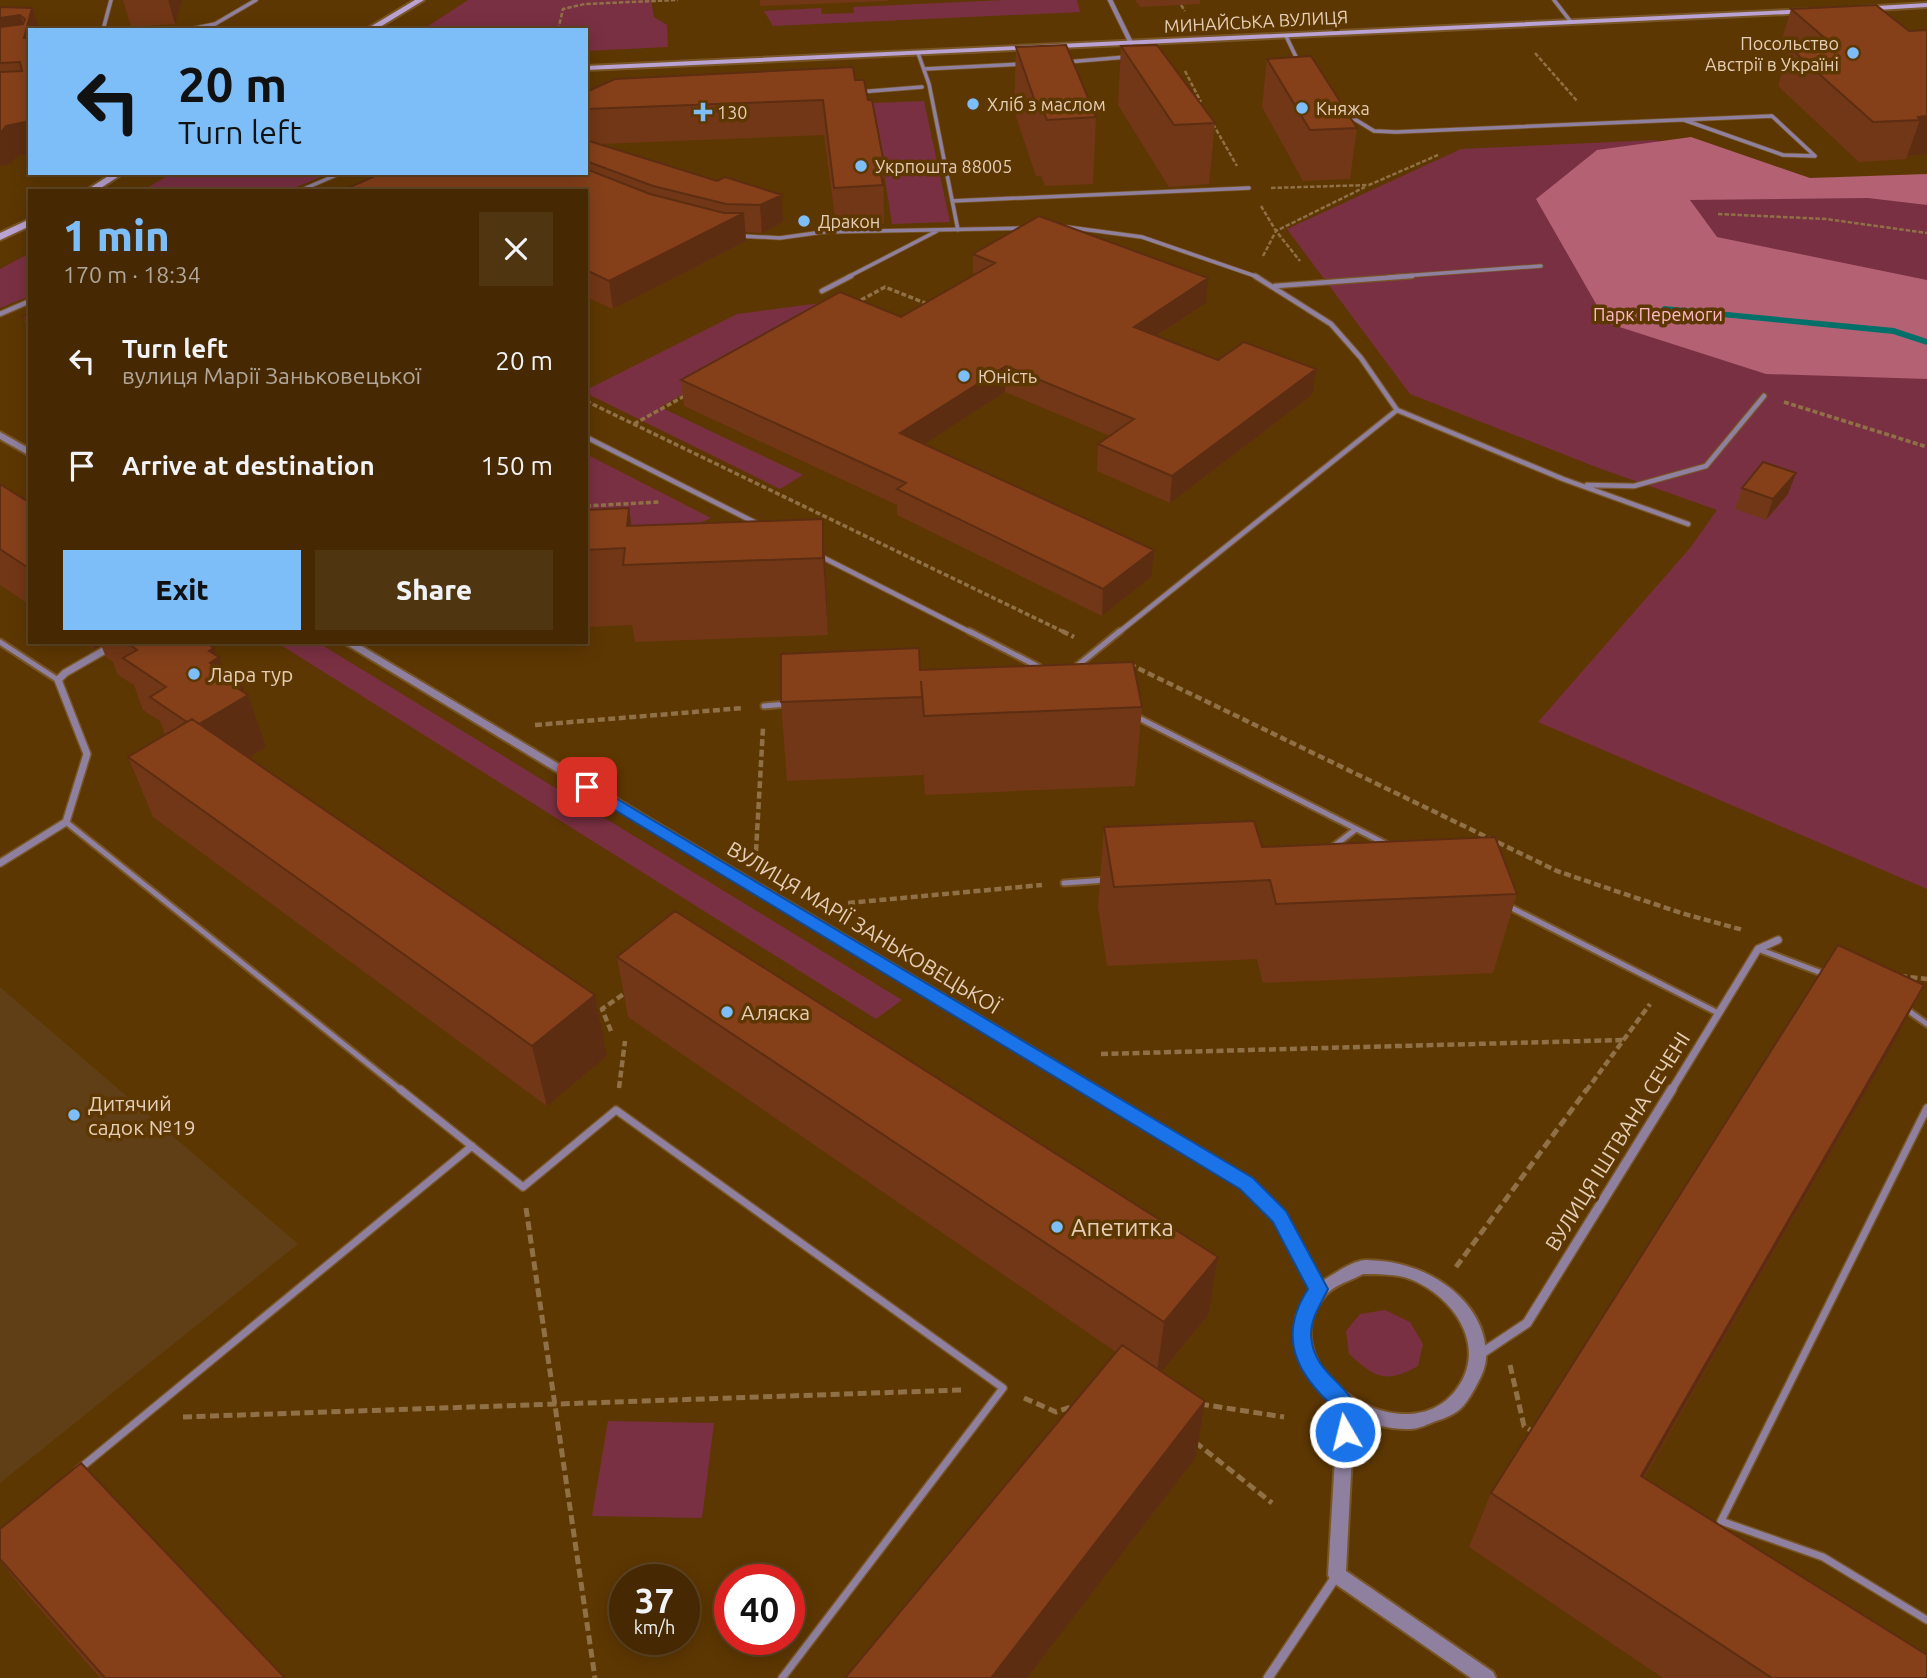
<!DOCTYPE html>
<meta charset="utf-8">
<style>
body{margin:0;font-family:Ubuntu,sans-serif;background:#503511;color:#f1f3f6;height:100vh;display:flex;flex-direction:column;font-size:26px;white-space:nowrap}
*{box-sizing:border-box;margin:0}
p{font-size:23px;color:#b0a699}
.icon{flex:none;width:38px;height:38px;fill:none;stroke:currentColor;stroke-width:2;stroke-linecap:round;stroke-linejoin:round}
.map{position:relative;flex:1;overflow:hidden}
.side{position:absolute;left:28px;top:189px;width:560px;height:455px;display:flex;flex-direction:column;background:#462902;border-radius:0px;box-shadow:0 4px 18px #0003,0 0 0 2px #5e4524}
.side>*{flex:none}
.hud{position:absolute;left:28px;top:28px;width:560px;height:147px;border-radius:0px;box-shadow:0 4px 18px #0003,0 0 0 2px #5e4524;background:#7dbef9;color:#111;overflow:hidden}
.speed{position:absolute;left:609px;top:1564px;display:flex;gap:14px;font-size:35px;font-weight:700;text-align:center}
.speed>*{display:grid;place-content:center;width:91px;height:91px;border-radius:50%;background:#462902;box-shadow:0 4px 18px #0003,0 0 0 2px #5e4524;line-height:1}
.speed small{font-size:18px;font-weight:400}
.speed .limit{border:10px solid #d22;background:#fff;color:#111}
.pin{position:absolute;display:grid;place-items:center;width:60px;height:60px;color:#fff;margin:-30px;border-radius:14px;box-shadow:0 4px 10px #0006}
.me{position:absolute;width:77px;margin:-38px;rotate:352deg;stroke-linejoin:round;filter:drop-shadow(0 0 5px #0008)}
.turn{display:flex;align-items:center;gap:24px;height:147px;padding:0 35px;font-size:32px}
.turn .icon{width:91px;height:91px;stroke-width:2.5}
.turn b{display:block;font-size:49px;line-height:60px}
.round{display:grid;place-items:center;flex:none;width:74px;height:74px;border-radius:0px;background:#503511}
.overview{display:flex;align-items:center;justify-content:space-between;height:119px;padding:0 35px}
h1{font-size:42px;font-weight:800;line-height:52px;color:#7dbef9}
.button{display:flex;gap:14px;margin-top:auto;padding:14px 35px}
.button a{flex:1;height:80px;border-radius:0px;background:#7dbef9;color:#111;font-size:28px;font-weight:800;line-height:80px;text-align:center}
.button a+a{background:#503511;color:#f1f3f6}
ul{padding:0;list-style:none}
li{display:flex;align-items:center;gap:21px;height:105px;padding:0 35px}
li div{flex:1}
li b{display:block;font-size:26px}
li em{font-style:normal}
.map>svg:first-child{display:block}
.built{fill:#613f16}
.green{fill:#7a3043}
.forest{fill:#b36173}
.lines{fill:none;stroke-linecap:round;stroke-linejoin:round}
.stream{fill:#027069;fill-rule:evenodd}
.service-far3-casing{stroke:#785526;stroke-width:5}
.service-far2-casing{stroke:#785526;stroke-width:7}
.service-far1-casing{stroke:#785526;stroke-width:9}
.service-casing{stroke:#785526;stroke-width:10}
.pedestrian-far1-casing{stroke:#785526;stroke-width:5}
.pedestrian-casing{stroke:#785526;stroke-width:7}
.minor-far2-casing{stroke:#785526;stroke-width:6}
.minor-far1-casing{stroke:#785526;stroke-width:10}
.minor-casing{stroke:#785526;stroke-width:12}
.tertiary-casing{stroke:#785526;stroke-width:4}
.secondary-casing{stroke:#785526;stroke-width:4}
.path-far3{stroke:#907046;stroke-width:2.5;stroke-dasharray:4.5 2;stroke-linecap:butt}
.path-far2{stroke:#907046;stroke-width:3.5;stroke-dasharray:5 2.5;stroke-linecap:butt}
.path-far1{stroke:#907046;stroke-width:4.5;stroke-dasharray:7 3.5;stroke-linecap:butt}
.path{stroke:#907046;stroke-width:5;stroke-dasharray:9 4.5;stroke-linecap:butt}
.service-far3{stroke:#8e809e;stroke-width:3.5}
.service-far2{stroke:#8e809e;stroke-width:4.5}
.service-far1{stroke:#8e809e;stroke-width:5}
.service{stroke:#8e809e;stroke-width:7}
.pedestrian-far1{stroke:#8e809e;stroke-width:3.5}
.pedestrian{stroke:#8e809e;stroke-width:4.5}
.minor-far2{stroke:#8e809e;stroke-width:4.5}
.minor-far1{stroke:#8e809e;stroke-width:7}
.minor{stroke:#8e809e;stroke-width:9}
.tertiary{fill:#8e809e;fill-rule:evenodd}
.secondary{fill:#baa2d2;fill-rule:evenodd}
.wall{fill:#723716}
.shaded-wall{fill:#5d2d12}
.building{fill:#85401a;stroke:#5d2d12;stroke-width:2}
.route{fill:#1a73e8;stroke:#114b97;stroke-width:2}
.poi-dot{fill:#7dbef9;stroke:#5d3702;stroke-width:2.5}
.labels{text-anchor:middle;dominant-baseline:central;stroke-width:7;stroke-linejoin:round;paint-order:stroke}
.far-street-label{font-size:18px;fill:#e5ceb7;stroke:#5d3702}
.far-poi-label{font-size:18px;fill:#e5ceb7;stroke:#5d3702;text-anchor:start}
.far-park-label{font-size:18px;fill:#ffb9c6;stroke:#5d3702}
.poi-label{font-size:21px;fill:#e5ceb7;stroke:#5d3702;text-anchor:start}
.street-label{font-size:21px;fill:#e5ceb7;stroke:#5d3702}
.near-poi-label{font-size:24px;fill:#e5ceb7;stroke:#5d3702;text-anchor:start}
</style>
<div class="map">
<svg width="1927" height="1678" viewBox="0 0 1927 1678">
<rect width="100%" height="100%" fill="#5d3702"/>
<path class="built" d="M 0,987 L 298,1244 L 0,1483 Z"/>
<path class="green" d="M 468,0 L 651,0 L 654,17 L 667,25 L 668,47 L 586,51 L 586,30 L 422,30 Z
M 1004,0 L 1077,0 L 1080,12 L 773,26 L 764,11 L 821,8 L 822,14 L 854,13 L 853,7 Z
M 924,101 L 950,222 L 892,224 L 873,103 Z
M 1656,140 L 1806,188 L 1927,200 L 1927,889 L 1538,722 L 1690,548 L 1717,510 L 1596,467 L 1410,394 L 1287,229 L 1461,149 Z
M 172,173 L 330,173 L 287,191 L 142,191 Z
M 30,253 L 30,296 L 0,308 L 0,269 Z
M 821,303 L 839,306 L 660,407 L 803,475 L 780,489 L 586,393 L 586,390 L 737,314 Z
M 586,454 L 711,518 L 649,546 L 586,549 Z
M 276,642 L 317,642 L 902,1000 L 876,1019 Z
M 1385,1310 L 1410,1322 L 1423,1344 L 1418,1366 C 1385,1384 1376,1378 1349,1354 L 1346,1331 L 1360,1314 Z
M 608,1421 L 714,1423 L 702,1518 L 592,1516 Z"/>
<path class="forest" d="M 1691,137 L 1810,178 L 1927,174 L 1927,205 L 1868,198 L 1690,200 L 1717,237 L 1927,280 L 1927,379 L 1766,374 L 1607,323 L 1536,199 L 1597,150 Z"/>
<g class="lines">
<path class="stream" d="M 1664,306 L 1894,328 L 1927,339 L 1927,345 L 1893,334 L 1661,311 L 1660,309 Z"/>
<defs>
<path id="service-far3" d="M 1554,0 L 1571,22
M 103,30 L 111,0
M 186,30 L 215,24 L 256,0
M 1286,36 L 1298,61
M 918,53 L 929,84 L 958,230
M 1067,62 L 1126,57
M 924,69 L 1022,64
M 1343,112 L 1374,131 L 1396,132 L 1772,116 L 1815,156 L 1783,155 L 1684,120
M 952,201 L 1249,188
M 1067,227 L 1142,237 L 1258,277
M 741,236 L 780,238 L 823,232 L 1025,228
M 848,277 L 937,231
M 1389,277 L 1541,266"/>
<path id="service-far2" d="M 1255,276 L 1331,324 L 1361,358 L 1397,410 L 1563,479 L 1688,524
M 1275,286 L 1412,276
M 822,291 L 851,276
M 586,437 L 758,524
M 1587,485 L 1634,486 L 1706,466 L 1764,396
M 820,556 L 972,633
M 1118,633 L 1397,410"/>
<path id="service-far1" d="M 969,631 L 1039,667
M 0,642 L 58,680
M 1077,666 L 1120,631
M 764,706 L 786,704
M 1135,716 L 1388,845
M 66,822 L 402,1091
M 1334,846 L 1356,829
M 1064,883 L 1106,880
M 1506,905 L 1718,1013
M 1758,949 L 1827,975
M 1906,1009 L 1927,1024"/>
<path id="service" d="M 400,1089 L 523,1187 L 616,1110 L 1003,1388 L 782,1678
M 1927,1108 L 1721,1521 L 1823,1557 L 1927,1620
M 78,1470 L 472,1146"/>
<path id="pedestrian-far1" d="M 859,92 L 922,87
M 299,191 L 341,173"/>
<path id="pedestrian" d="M 0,314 L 30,301"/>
<path id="minor-far2" d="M 1110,0 L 1131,43"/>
<path id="minor-far1" d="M 0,863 L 66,822 L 87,754 L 58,680 L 65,673 L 119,642
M 1671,1091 L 1758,949 L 1778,940"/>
<path id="minor" d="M 1479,1355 L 1527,1323 L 1672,1089
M 1268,1678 L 1337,1575"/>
<path id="tertiary" d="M 0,432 L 30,449 L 30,456 L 0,439 Z
M 342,642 L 355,642 L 1252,1179 L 1285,1213 L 1322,1281 C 1333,1275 1347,1264 1360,1261 C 1366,1259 1375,1261 1381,1261 C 1429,1265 1484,1300 1486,1353 C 1487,1366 1481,1377 1475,1388 C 1464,1408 1458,1414 1436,1421 C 1428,1424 1419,1429 1410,1429 C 1390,1430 1371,1424 1354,1415 L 1346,1571 L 1493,1672 L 1496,1678 L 1471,1678 L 1331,1581 L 1328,1575 L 1338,1407 L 1312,1381 L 1296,1347 L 1296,1316 L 1311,1291 L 1275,1221 L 1242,1187 ZM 1363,1274 C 1378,1274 1396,1274 1410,1279 C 1451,1295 1486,1342 1460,1384 C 1411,1464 1263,1367 1326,1295 C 1334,1285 1352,1280 1363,1274 Z"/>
<path id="secondary" d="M 415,0 L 424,0 L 375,30 L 365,30 Z
M 1927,3 L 1927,7 L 1860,11 L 1856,9 L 1860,7 Z
M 1811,9 L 1812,11 L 1808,13 L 586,70 L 586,66 Z
M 113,173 L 124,173 L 96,191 L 85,191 Z
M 30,219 L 30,226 L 0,240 L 0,233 Z"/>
</defs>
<use href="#service-far3" class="service-far3-casing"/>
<use href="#service-far2" class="service-far2-casing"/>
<use href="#service-far1" class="service-far1-casing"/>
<use href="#service" class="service-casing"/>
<use href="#pedestrian-far1" class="pedestrian-far1-casing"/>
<use href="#pedestrian" class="pedestrian-casing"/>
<use href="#minor-far2" class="minor-far2-casing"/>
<use href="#minor-far1" class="minor-far1-casing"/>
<use href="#minor" class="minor-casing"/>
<use href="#tertiary" class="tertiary-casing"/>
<use href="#secondary" class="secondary-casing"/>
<path class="path-far3" d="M 1181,5 L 1185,11
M 558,30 L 563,9 L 585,4 L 678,0
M 1535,53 L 1578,102
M 1185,71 L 1201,102
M 1213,124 L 1237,166
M 1271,188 L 1369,185 L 1438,155
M 1261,206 L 1276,231 L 1300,261
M 1718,214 L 1826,219 L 1927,233
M 1263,256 L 1276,231 L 1365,187"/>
<path class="path-far2" d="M 861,300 L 885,287 L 930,305
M 586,401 L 1066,633
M 1784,402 L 1927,447
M 634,424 L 688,394
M 586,506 L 659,502"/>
<path class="path-far1" d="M 1062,631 L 1074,637
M 1129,664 L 1557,871 L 1681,913 L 1743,930
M 535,725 L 743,708
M 756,851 L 763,728
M 848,903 L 1042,885
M 1900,976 L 1927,979
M 611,1031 L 602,1009 L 628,991
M 1101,1054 L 1623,1040
M 619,1088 L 625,1041
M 1586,1091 L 1650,1004"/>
<path class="path" d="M 526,1208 L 595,1678
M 1456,1267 L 1587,1089
M 1510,1365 L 1524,1426 L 1535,1433
M 1024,1398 L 1056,1412 L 1074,1406
M 1200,1404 L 1284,1417
M 183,1417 L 961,1390
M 1195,1442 L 1272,1503"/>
<use href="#service-far3" class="service-far3"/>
<use href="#service-far2" class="service-far2"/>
<use href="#service-far1" class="service-far1"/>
<use href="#service" class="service"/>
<use href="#pedestrian-far1" class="pedestrian-far1"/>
<use href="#pedestrian" class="pedestrian"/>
<use href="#minor-far2" class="minor-far2"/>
<use href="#minor-far1" class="minor-far1"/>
<use href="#minor" class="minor"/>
<use href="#tertiary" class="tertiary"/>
<use href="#secondary" class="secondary"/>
</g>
<path class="wall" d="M 123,0 L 182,0 L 175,24 L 131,27 Z
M 760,0 L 888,0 L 888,1 L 760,6 Z
M 1135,0 L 1200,0 L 1200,4 L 1140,7 Z
M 0,7 L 32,8 L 30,30 L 30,153 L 17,156 L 11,164 L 0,166 Z
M 1791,9 L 1909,31 L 1927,154 L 1907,156 L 1906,159 L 1859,162 L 1778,86 L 1788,53 L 1780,46 Z
M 1121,46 L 1215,123 L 1209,184 L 1169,187 L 1118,105 Z
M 1016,47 L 1096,117 L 1093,184 L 1045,186 L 1041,176 L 1036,176 L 1014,111 Z
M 1267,59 L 1357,128 L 1350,179 L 1303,181 L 1262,107 Z
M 855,80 L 868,100 L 883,158 L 884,223 L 836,225 L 824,135 L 601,144 L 717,181 L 725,177 L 783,222 L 762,233 L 745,232 L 746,241 L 613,309 L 586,297 L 586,92 Z
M 973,254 L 1206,303 L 1157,336 L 1312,395 L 1170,503 L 1097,471 L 1098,444 L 1110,436 L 1005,392 L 924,444 L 1151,577 L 1102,616 L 897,515 L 897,505 L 684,406 L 681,380 L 901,317 L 973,276 Z
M 30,314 L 30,335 L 23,317 Z
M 0,484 L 30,503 L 30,605 L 0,585 Z
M 1742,488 L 1788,494 L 1766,520 L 1735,509 Z
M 629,508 L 632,526 L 823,519 L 827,596 L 828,635 L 635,642 L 632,625 L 586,627 L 586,510 Z
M 84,642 L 205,642 L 214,648 L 216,655 L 219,657 L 224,672 L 242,684 L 266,747 L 248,758 L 595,995 L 607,1056 L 547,1106 L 153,817 L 128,757 L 165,735 L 160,721 L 143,710 L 134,685 L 118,675 L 113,662 L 106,657 L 101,645 L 94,649 Z
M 920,670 L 1142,707 L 1135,786 L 925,795 L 923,768 L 923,775 L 787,781 L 781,702 Z
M 1104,827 L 1262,847 L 1517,894 L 1493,973 L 1263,983 L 1257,959 L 1107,966 L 1098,906 Z
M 617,957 L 1218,1257 L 1208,1315 L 1162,1372 L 1205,1401 L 1196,1457 L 1027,1678 L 845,1678 L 1116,1352 L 628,1017 Z
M 1924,985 L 1892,1046 L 1644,1478 L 1927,1678 L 1663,1678 L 1469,1547 L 1491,1493 Z
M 0,1529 L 285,1678 L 100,1678 L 27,1594 L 0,1561 Z"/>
<path class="shaded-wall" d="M 168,0 L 182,0 L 175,24 Z
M 32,8 L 40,30 L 30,30 L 30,56 L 0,47 L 0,18 L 20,15 L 26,31 Z
M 1927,116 L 1927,154 L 1907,156 L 1920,120 L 1918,117 Z
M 30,121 L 30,153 L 17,156 L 11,164 L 0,166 L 0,134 L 6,126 Z
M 782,195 L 783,222 L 762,233 L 760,205 Z
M 744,213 L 746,241 L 613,309 L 609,281 Z
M 1208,278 L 1206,303 L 1132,352 L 1134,327 Z
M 1006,366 L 1005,392 L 901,459 L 900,433 Z
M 1316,369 L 1312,395 L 1170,503 L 1172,476 Z
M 1796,473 L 1788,494 L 1766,520 L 1773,499 Z
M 629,508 L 637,564 L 627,526 Z
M 823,519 L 827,596 L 828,635 L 823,558 Z
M 1154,550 L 1151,577 L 1102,616 L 1103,589 Z
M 92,642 L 100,642 L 101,645 L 94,649 Z
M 214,648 L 217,658 L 219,657 L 235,703 L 236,687 L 242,684 L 246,696 L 248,695 L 266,747 L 214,779 L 195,727 L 210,663 L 209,651 Z
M 1924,985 L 1892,1046 L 1613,1530 L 1641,1476 Z
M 595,995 L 607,1056 L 547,1106 L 532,1046 Z
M 1218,1257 L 1208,1315 L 1156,1379 L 1164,1322 Z
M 1205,1401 L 1196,1457 L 1027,1678 L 991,1678 Z"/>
<path class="building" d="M 1876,5 L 1909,31 L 1927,30 L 1927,116 L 1918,117 L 1920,120 L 1873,122 L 1790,48 L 1833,45 L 1791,9 Z
M 0,7 L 32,8 L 24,38 L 30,38 L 30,121 L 6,126 L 0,134 L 0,72 L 22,71 L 20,62 L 0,63 L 0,27 L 23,24 L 25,19 L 20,15 L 0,18 Z
M 1066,45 L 1096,117 L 1047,120 L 1043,110 L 1038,110 L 1016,47 Z
M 1157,45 L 1215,123 L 1174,125 L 1121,46 Z
M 1311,56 L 1357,128 L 1310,130 L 1267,59 Z
M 853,67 L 855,80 L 864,80 L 868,100 L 872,100 L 883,158 L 878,158 L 883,185 L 834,188 L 823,100 L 586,109 L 586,92 L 615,79 Z
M 586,140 L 717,181 L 725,177 L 782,195 L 760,205 L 726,204 L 653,186 L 586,161 Z
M 586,169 L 650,194 L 724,213 L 744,213 L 609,281 L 586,270 L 586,191 L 341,191 L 382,173 L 586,173 Z
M 1039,216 L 1208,278 L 1134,327 L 1218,360 L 1244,342 L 1316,369 L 1172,476 L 1098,444 L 1134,419 L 1006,366 L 900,433 L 1154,550 L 1103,589 L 897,489 L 906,483 L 681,380 L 840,292 L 901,317 L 995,263 L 973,254 Z
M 30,314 L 30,321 L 23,317 Z
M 1763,462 L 1796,473 L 1773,499 L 1742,488 Z
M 0,484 L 30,503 L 30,569 L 0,549 Z
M 629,508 L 627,526 L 823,519 L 823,558 L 623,565 L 625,548 L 586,550 L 586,510 Z
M 126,642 L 205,642 L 214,648 L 209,651 L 219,657 L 210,663 L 242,684 L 236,687 L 248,695 L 199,724 L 192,719 L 187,722 L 150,697 L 166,687 L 123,658 L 137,650 Z
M 919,648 L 920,670 L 1133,662 L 1142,707 L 924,716 L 921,681 L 922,697 L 781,702 L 781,654 Z
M 192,719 L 595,995 L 532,1046 L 128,757 Z
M 1254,821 L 1262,847 L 1495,837 L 1517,894 L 1276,904 L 1270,880 L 1114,887 L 1104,827 Z
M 675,911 L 1218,1257 L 1164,1322 L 617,957 Z
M 1838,945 L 1924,985 L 1641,1476 L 1927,1655 L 1927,1678 L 1772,1678 L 1491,1493 Z
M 1122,1345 L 1205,1401 L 991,1678 L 845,1678 Z
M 81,1463 L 285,1678 L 105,1678 L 0,1559 L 0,1529 Z"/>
<path class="route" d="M 587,781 L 1253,1178 L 1286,1211 L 1328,1289 C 1321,1304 1311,1317 1311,1335 C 1313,1385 1375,1387 1352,1438 L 1345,1441 L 1337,1438 L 1334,1432 L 1336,1409 C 1296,1374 1277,1337 1308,1289 L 1273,1222 L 1240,1189 L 582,790 L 580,787 L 582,783 Z"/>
<g class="poi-dot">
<circle cx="1853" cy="53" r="7"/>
<circle cx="973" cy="104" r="7"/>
<circle cx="1302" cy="108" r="7"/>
<path d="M699.5 101.5h7v7h7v7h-7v7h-7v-7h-7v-7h7z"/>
<circle cx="861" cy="166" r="7"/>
<circle cx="804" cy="221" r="7"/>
<circle cx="964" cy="376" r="7"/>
<circle cx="194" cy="674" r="7"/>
<circle cx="727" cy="1012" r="7"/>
<circle cx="74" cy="1115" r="7"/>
<circle cx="1057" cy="1227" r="7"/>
</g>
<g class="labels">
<g class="far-street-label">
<text transform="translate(1256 21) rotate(-3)">МИНАЙСЬКА ВУЛИЦЯ</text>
</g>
<g class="far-poi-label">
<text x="1839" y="43" text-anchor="end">Посольство<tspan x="1839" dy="21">Австрії в Україні</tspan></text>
<text x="987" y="104">Хліб з маслом</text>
<text x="1316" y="108">Княжа</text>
<text x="717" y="112">130</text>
<text x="875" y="166">Укрпошта 88005</text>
<text x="818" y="221">Дракон</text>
<text x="978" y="376">Юність</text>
</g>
<g class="far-park-label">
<text x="1658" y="314">Парк Перемоги</text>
</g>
<g class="poi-label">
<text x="208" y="674">Лара тур</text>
<text x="741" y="1012">Аляска</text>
<text x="88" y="1103">Дитячий<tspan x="88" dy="24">садок №19</tspan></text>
</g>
<g class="street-label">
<text transform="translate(864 927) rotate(31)">ВУЛИЦЯ МАРІЇ ЗАНЬКОВЕЦЬКОЇ</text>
<text transform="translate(1617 1141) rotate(-58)">ВУЛИЦЯ ІШТВАНА СЕЧЕНІ</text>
</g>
<g class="near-poi-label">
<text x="1071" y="1227">Апетитка</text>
</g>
</g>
</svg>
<div class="speed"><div>37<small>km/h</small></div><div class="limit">40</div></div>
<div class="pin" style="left:587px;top:787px;background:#d93025"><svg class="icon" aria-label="arrive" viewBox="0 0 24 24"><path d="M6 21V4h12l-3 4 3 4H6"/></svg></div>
<svg class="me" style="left:1345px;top:1432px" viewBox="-20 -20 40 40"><circle r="17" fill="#1a73e8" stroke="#fff" stroke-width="3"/><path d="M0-11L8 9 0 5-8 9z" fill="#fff"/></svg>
<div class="hud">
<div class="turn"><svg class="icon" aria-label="left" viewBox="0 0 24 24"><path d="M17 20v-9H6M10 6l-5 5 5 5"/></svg><div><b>20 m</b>Turn left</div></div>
</div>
<section class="side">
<div class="overview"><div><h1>1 min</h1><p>170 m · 18:34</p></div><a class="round"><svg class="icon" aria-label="close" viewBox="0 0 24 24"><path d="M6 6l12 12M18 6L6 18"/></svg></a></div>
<ul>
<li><svg class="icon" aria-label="left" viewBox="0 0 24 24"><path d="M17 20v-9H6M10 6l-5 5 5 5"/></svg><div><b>Turn left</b><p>вулиця Марії Заньковецької</p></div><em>20 m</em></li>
<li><svg class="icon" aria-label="arrive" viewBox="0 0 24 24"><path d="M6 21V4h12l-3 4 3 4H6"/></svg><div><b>Arrive at destination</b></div><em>150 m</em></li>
</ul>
<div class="button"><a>Exit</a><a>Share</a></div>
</section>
</div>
